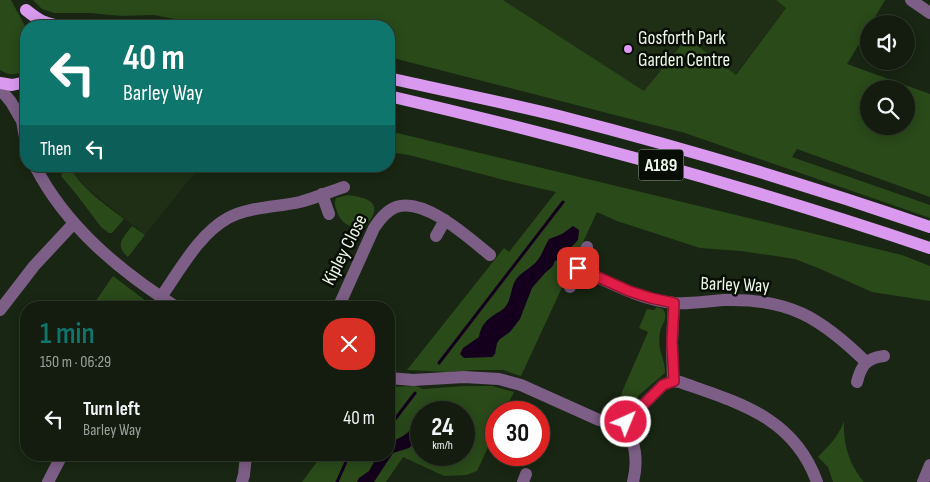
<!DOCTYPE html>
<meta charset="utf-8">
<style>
body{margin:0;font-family:"Sofia Sans Condensed",sans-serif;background:#20291c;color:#f1f3f6;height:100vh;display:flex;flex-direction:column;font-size:19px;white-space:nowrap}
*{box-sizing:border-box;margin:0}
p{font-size:16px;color:#9da19e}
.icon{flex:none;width:28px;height:28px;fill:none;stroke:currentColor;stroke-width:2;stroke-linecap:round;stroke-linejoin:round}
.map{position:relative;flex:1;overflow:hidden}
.panel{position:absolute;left:20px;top:301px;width:375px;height:160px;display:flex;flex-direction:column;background:#131c0e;border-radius:20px;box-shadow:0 2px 12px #0003,0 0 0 1px #323a2e}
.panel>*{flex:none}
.guide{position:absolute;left:20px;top:20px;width:375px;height:152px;border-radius:20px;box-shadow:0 2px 12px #0003,0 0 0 1px #323a2e;background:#0f766e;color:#fff;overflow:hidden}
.controls{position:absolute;left:860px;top:15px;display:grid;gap:10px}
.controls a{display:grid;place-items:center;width:55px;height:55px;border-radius:50%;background:#131c0e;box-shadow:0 2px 12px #0003,0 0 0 1px #323a2e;font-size:25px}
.speed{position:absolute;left:410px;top:401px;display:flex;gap:10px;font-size:25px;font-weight:700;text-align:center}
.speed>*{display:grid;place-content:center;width:65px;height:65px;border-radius:50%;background:#131c0e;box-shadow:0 2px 12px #0003,0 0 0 1px #323a2e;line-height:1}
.speed small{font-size:12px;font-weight:400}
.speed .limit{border:8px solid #d22;background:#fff;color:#111}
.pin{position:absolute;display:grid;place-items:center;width:42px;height:42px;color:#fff;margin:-21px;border-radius:10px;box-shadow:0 2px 8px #0006}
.me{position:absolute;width:55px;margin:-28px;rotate:44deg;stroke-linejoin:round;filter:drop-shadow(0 0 4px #0008)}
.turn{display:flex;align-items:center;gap:18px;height:105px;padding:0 20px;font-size:22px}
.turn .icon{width:65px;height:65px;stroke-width:2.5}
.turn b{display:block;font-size:35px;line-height:42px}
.then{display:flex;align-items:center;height:48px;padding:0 20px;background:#0003;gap:10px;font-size:19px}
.round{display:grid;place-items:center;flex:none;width:52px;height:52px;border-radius:20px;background:#20291c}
.headline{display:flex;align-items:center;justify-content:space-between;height:85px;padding:0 20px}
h1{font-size:30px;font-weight:600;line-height:38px;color:#0f766e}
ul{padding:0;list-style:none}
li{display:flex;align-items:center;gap:15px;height:65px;padding:0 20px}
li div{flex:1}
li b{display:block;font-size:19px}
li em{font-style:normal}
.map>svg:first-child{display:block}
.built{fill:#1e2f15}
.green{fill:#2a4a1a;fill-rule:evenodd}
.water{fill:#14001c}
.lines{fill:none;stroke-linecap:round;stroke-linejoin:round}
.stream{stroke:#14001c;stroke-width:3}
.street{stroke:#7d5e86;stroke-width:12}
.primary{stroke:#d999ee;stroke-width:12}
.route-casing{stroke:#92132f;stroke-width:12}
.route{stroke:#e11d48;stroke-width:9}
.poi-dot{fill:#dd99f3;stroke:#080d06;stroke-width:2}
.labels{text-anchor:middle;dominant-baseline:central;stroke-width:5;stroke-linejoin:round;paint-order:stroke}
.shield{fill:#080d06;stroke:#a9b2a6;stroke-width:1}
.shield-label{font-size:18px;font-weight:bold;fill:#eef8ea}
.poi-label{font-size:19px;fill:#eef8ea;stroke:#080d06;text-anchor:start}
.street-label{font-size:19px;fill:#eef8ea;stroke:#080d06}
</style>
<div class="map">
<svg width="930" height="482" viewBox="0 0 930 482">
<rect width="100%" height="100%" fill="#192613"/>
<path class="built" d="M 503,0 L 776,0 L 786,8 L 735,75 L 687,38 L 644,91 Z
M 70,166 L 200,166 L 145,235 L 87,188 L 75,175 Z"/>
<path class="green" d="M 0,0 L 11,0 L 26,28 L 26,70 C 18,75 9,76 0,70 Z
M 33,0 L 503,0 L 644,91 L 687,38 L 736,75 L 786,8 L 776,0 L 885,0 L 871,24 L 869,24 L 869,28 L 847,64 L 930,94 L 930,197 L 797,149 L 792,157 L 930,205 L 930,218 L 685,133 L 389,57 L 389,26 L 212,26 L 153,15 L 121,16 L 90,13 L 54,13 L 42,9 ZM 869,89 L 906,89 L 906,126 L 869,126 Z
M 389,131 L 902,255 L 930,266 L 930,301 L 872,292 L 818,268 L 795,259 L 741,251 L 700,248 L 617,221 L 597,212 L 521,376 L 503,370 L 474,370 L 448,372 L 407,370 L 504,248 L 509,252 L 556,192 L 504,180 L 409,155 L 389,152 Z
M 65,166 L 70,166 C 79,187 106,205 124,219 L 112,233 L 109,233 L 101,227 L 77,195 L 61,176 Z
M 348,195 C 371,198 384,204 366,226 C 352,229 341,225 337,211 C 335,206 334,203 336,198 Z
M 132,226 L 145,235 L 128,257 C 114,245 123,238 132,226 Z
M 113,276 L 154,307 L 97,308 L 93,305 Z
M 657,307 L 663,309 C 669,318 662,323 660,332 C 659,338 659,347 661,353 C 663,360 665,364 665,373 L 639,395 L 635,402 L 631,405 L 628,405 C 623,401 621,398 622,392 L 648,332 L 639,328 L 647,309 L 654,310 Z
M 416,386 L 423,389 L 464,386 L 492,386 L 514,392 L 504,412 L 496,412 L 496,430 L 477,471 L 466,475 L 444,476 L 403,457 L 386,482 L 302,482 L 322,455 L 389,455 L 389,387 ZM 421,412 L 464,412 L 464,455 L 421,455 Z
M 844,421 C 843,445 849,464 864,482 L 833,482 L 828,467 L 818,457 C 831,443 837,439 844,421 Z"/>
<path class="water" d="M 573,226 L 579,230 L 578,240 L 562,257 L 555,261 L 552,267 L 545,273 L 532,288 L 520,319 L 510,332 L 500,339 L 497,343 L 495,354 L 492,357 L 464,358 L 460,354 L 463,348 L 479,337 C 481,325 486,320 497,313 C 500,311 503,310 506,306 C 511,299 511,289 515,281 C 519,274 527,270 533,265 C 541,259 544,247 549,239 L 562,234 Z
M 450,403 L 457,408 L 453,412 L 421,412 L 421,435 L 409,448 L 393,453 L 374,482 L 357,482 L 359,478 L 369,471 L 378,455 L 389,455 L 389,443 C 396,439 404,437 410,430 C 413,425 412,419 416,415 C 423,405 438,404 450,403 Z"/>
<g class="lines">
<path class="stream" d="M 439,363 L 563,202
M 389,427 L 415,393
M 337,482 L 349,455"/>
<path class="street" d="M 911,0 L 930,13
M 0,89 L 11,102 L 22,121
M 26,100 L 22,121 L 26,143
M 35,166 C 66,227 121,272 178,308
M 322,194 L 329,214
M 436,236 L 445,220
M 578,268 C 609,282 640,300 675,303 C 691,304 708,301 724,300 C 789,298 821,318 866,362
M 570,287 L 587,247
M 161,297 C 180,270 199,234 228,218 C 247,207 278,207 300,202 C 315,198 329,192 344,187
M 338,308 L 374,228 C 380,219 386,211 396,207 C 425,197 469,238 490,255
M 0,310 L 34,266 L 74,223
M 389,378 L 413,380 L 464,377 L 499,379 L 521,385 L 599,420 L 618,424 L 626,422 L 663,385 L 673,381 L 680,382 C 739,403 794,417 817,482
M 673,381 L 672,342 L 674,303
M 857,382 C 861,366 866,358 884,356
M 626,422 C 634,443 639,459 633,482
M 48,482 L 62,455
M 242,482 L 244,475 L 246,455
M 523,482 L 526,474
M 923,482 L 930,465"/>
<path class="primary" d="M 26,10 C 31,14 36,18 42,21 C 70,33 103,22 132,26
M 389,78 C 445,91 503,102 559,116 C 684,148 808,185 930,227
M 0,83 L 12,85 L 26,82
M 389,96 C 571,138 752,188 930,248"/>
</g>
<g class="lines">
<defs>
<path id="route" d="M 578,268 L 629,291 L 651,298 L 674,303 L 672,342 L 674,381 L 663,385 L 626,422"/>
</defs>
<use href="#route" class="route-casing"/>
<use href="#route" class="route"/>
</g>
<circle class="poi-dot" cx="628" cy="49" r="5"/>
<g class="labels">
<rect class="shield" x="638.5" y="149.5" width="45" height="31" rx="4"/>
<g class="shield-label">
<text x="661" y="165">A189</text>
</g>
<g class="poi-label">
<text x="638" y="38">Gosforth Park<tspan x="638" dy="22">Garden Centre</tspan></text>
</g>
<g class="street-label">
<text transform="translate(345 250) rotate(-63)">Kipley Close</text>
<text transform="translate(735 285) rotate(2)">Barley Way</text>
</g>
</g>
</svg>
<div class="controls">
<a><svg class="icon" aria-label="sound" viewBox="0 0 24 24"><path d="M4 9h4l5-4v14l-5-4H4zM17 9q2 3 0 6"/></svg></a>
<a><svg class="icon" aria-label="search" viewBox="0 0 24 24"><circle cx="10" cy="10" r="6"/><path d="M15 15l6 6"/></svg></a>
</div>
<div class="speed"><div>24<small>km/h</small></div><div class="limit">30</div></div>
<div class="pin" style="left:578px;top:268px;background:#d93025"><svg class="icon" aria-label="arrive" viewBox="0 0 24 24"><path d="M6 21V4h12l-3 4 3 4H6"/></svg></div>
<svg class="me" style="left:626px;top:422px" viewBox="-20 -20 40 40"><circle r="17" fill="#e11d48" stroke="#fff" stroke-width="3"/><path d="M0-11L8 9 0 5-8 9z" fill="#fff"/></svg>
<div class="guide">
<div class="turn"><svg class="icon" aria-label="left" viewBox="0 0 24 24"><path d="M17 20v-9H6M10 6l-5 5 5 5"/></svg><div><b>40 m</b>Barley Way</div></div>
<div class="then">Then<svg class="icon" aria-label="left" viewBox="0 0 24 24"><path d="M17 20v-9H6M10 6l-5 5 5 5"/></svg></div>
</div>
<section class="panel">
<div class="headline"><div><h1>1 min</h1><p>150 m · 06:29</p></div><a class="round" style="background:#d93025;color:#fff"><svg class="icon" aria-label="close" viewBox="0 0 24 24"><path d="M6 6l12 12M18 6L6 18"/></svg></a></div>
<ul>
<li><svg class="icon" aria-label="left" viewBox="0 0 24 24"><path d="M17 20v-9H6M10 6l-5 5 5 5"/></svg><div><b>Turn left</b><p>Barley Way</p></div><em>40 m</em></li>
</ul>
</section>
</div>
